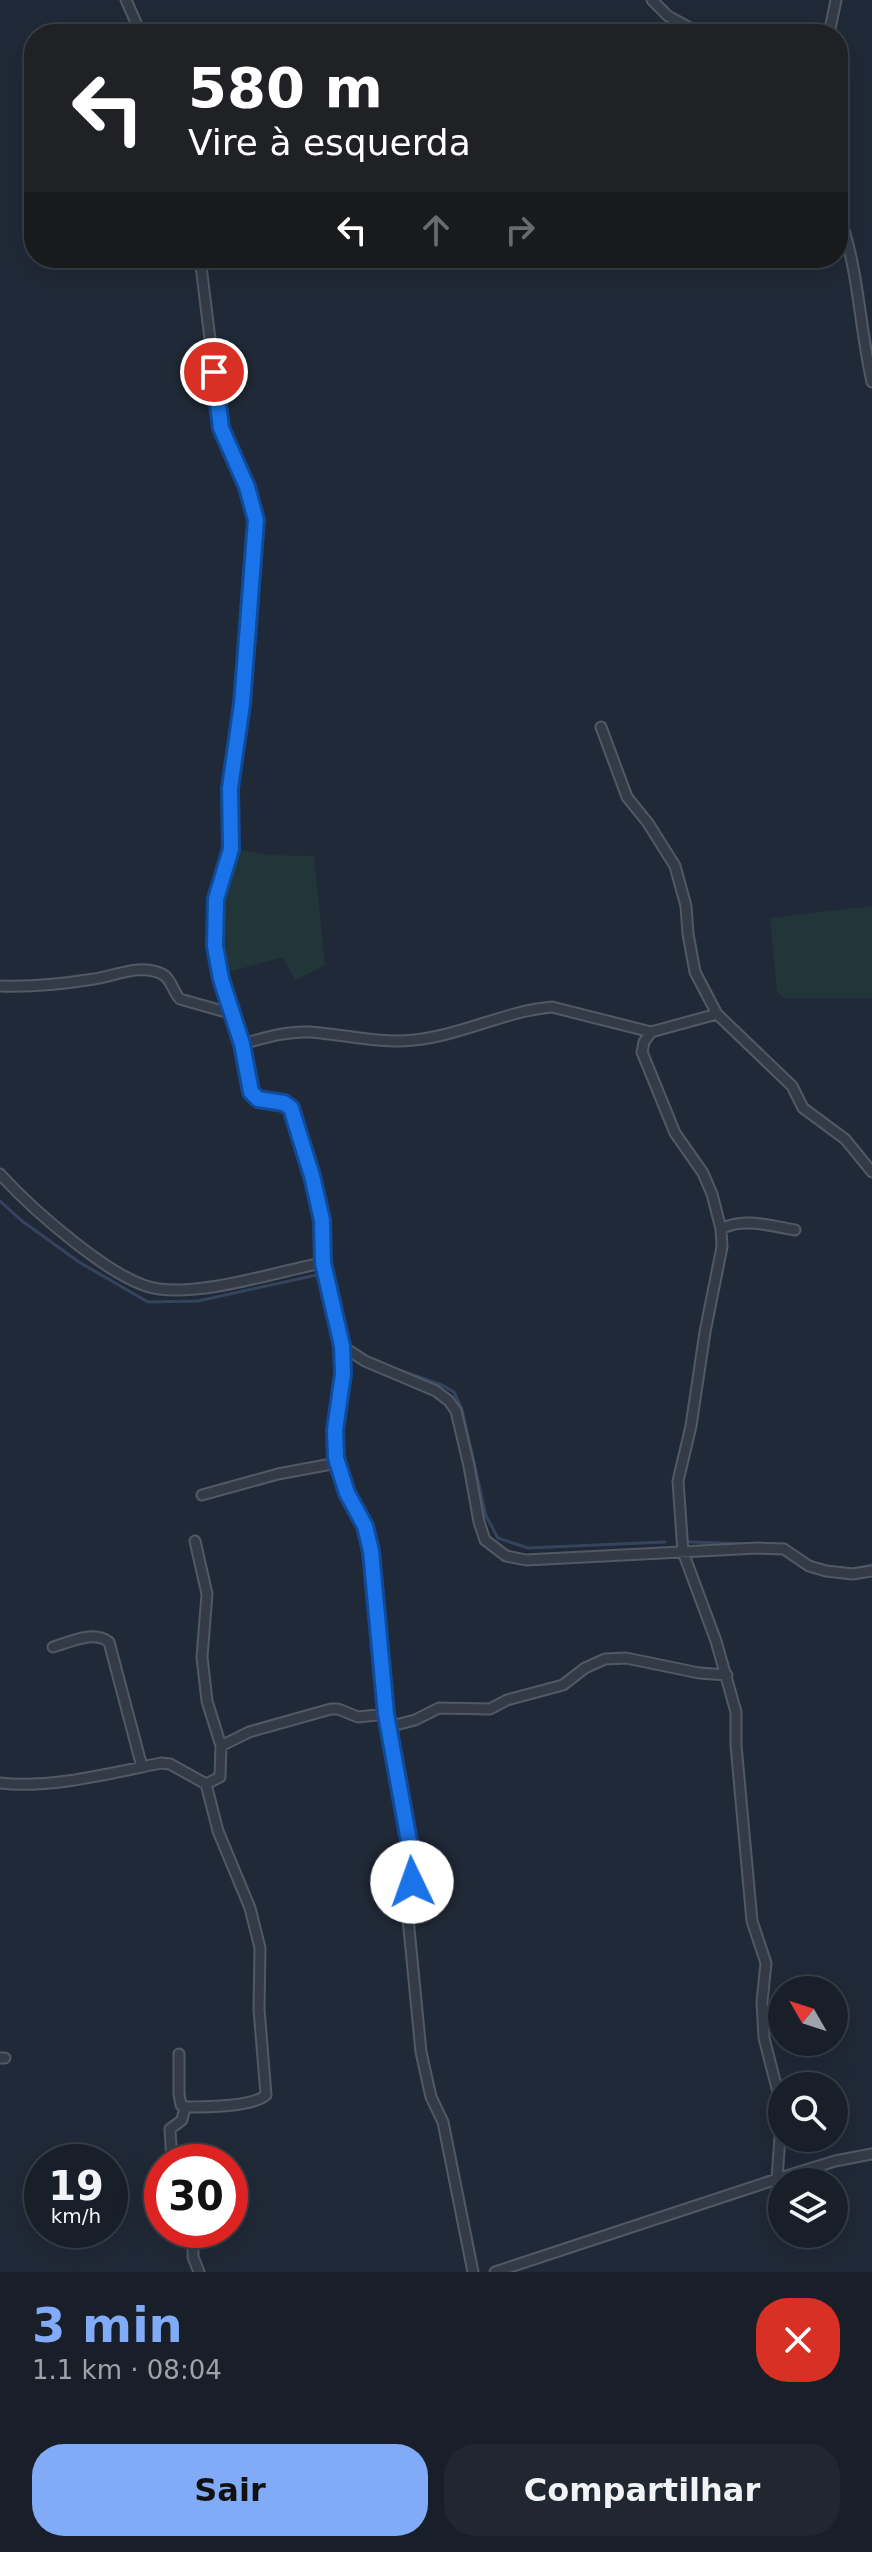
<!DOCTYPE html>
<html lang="pt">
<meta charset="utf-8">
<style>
body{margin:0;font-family:"DejaVu Sans",sans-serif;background:#212731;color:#f1f3f6;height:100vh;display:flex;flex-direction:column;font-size:30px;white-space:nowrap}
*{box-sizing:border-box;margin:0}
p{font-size:26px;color:#9fa2a8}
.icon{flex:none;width:44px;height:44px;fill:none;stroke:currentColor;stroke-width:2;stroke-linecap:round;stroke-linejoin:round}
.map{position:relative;height:2272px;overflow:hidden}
.sheet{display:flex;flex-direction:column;background:#181f29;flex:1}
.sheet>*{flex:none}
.hud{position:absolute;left:24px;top:24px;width:824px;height:244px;border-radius:32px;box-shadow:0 8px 32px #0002,0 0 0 2px #363d46;background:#202124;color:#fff;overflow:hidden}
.needle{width:52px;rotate:309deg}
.buttons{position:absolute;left:768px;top:1976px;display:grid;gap:16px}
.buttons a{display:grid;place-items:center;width:80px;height:80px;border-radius:50%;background:#181f29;box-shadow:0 8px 32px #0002,0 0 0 2px #363d46;font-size:40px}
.speed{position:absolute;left:24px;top:2144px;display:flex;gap:16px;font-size:40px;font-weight:700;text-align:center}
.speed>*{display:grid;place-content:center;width:104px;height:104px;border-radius:50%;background:#181f29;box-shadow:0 8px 32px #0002,0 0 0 2px #363d46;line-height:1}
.speed small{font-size:20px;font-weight:400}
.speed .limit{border:12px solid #d22;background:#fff;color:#111}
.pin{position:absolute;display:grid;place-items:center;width:68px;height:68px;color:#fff;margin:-34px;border:4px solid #fff;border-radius:50%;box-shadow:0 2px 8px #0007}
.me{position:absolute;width:88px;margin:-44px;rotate:357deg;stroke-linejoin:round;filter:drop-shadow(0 0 6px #0008)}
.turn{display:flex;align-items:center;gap:28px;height:168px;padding:0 32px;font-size:36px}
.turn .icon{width:104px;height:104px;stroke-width:2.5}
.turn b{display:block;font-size:56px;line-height:68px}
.lanes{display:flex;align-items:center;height:76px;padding:0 32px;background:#0003;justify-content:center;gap:40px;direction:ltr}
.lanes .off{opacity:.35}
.round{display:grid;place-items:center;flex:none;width:84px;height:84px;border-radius:32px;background:#212731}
.overview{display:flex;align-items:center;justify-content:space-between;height:136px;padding:0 32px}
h1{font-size:48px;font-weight:800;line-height:60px;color:#81abf6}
.cta{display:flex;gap:16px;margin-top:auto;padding:16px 32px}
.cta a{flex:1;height:92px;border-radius:32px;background:#81abf6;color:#111;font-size:32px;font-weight:800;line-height:92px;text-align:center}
.cta a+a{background:#212731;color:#f1f3f6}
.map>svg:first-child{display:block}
.green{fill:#223538}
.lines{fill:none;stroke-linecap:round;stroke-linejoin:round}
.stream{stroke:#34445e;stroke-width:3}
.minor-casing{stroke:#515965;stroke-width:13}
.minor{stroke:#343b47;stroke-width:9}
.route-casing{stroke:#114b97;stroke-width:20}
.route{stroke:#1a73e8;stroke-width:14}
</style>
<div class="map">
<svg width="872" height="2272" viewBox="0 0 872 2272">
<rect width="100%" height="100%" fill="#202937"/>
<path class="green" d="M 237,849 L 269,855 L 314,856 L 325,965 L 295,980 L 283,957 L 225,973 C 213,923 221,896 237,849 Z
M 872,906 L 872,998 L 785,998 L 777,993 L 770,918 Z"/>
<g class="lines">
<path class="stream" d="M 0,1201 L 22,1221 L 79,1262 L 148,1302 L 198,1301 L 321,1274
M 331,1275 L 335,1280 L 345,1335 L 350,1348
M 382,1364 L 442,1385 L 454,1392 L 462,1409 L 486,1516 L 498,1538 L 528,1548 L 665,1542
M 690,1542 L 783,1545
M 813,1563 L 837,1568
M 848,1570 L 872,1565"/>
<defs>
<path id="minor" d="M 126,0 L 141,34
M 652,0 L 668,16 L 701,34
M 829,34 L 836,0
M 838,212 C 859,268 859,325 872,382
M 200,258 L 221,428 L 247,487 L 256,520 L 242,704 L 230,788 L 231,849 L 216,899 L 215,946 L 221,979 L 242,1044 L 251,1092 L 258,1099 L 284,1103 L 291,1108 L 322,1220 L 323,1263 L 342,1346 L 365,1361 L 436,1391 L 449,1401 L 456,1411 L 469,1466 L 479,1522 L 485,1540 L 506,1556 L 526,1560 L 758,1548 L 784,1549 L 809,1566 L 826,1571 L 853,1574 L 872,1571
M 601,727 L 627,797 L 648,823 L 675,866 L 686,906 L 688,934 L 695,972 L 717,1014
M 0,986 C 31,987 63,984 94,979 C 115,976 141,963 162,974 C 171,978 173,992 180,999 L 233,1014
M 242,1044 C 264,1038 286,1031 309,1032 C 344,1034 378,1044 414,1040 C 463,1035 505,1011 552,1007 L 651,1032
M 0,1174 C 30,1207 115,1284 159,1289 C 208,1295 274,1272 323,1263
M 721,1229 C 743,1217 772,1226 795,1230
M 342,1346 C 343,1382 330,1426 336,1458 C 340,1484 357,1503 365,1527 C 368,1534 369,1543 371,1551 L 390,1745 L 411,1852 L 408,1918 L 421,2052 L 431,2097 L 443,2122 L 473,2272
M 202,1495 L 278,1474 L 337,1463
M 195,1541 L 207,1594 L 202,1657 L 207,1701 L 221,1746 L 220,1777 L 206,1784
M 53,1647 C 70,1642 93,1630 109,1642 L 142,1767
M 388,1727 L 415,1720 L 439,1708 L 490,1709 L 507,1700 L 563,1685 L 585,1668 L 605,1659 L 626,1658 L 699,1673 L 727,1675
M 221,1746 L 249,1732 L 331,1709 L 338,1709 L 358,1717 L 386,1714
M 0,1783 C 50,1789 111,1773 161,1763 L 170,1764 L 206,1784 L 218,1831 L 250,1908 L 260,1948 L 259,2009 L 266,2095 C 253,2107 205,2107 185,2107 L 181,2105 L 179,2094 L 179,2054
M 0,2058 L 5,2058
M 172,2162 L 170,2129 L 182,2120 L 185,2107
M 777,2179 L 782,2108 L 764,2038 L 762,2002 L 766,1963 L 752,1921 L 736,1745 L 736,1712 L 716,1641 L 683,1552 L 678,1481 L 691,1426 L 705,1332 L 722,1247 L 721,1229 L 712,1194 L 703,1173 L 675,1133 L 642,1052 L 644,1042 L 651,1032 L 717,1014 L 792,1086 L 803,1108 L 845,1139 L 872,1172
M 193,2230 L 193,2257 L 199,2272
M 495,2272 L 777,2179 L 835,2161 L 872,2154"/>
</defs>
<use href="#minor" class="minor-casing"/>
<use href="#minor" class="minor"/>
</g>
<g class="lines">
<defs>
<path id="route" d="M 214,372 L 221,428 L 247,487 L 256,520 L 242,704 L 230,788 L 231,849 L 216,899 L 215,946 L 221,979 L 242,1044 L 251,1092 L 258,1099 L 284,1103 L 291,1108 L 312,1176 L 322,1220 L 323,1263 L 342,1346 L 343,1374 L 335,1430 L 336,1458 L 347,1493 L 365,1526 L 371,1551 L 386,1714 L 411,1852 L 412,1882"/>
</defs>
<use href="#route" class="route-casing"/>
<use href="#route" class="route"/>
</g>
</svg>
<div class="buttons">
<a><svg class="needle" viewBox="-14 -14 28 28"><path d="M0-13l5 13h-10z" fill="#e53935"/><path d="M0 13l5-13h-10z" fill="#9fa2a8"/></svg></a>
<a><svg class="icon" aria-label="search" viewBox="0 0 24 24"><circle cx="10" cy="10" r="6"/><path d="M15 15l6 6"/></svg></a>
<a><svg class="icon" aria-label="layers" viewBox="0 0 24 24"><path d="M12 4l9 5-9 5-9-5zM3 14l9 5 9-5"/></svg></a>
</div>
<div class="speed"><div>19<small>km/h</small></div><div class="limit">30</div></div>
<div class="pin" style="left:214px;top:372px;background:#d93025"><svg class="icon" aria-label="arrive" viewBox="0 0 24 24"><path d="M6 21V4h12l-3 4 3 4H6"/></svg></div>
<svg class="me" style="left:412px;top:1882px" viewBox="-20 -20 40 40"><circle r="19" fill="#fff"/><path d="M0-13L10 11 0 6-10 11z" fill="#1a73e8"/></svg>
<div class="hud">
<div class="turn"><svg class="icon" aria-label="left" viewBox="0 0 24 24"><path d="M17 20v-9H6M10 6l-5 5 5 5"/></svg><div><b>580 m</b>Vire à esquerda</div></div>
<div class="lanes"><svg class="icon" aria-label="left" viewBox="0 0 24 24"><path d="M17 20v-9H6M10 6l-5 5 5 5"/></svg><svg class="icon off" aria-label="ahead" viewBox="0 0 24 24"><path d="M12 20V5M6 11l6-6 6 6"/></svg><svg class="icon off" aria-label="right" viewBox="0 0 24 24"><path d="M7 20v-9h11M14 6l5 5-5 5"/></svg></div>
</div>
</div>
<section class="sheet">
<div class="overview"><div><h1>3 min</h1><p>1.1 km · 08:04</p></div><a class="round" style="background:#d93025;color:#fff"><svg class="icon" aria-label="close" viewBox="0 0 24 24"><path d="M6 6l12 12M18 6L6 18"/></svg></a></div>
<div class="cta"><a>Sair</a><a>Compartilhar</a></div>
</section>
